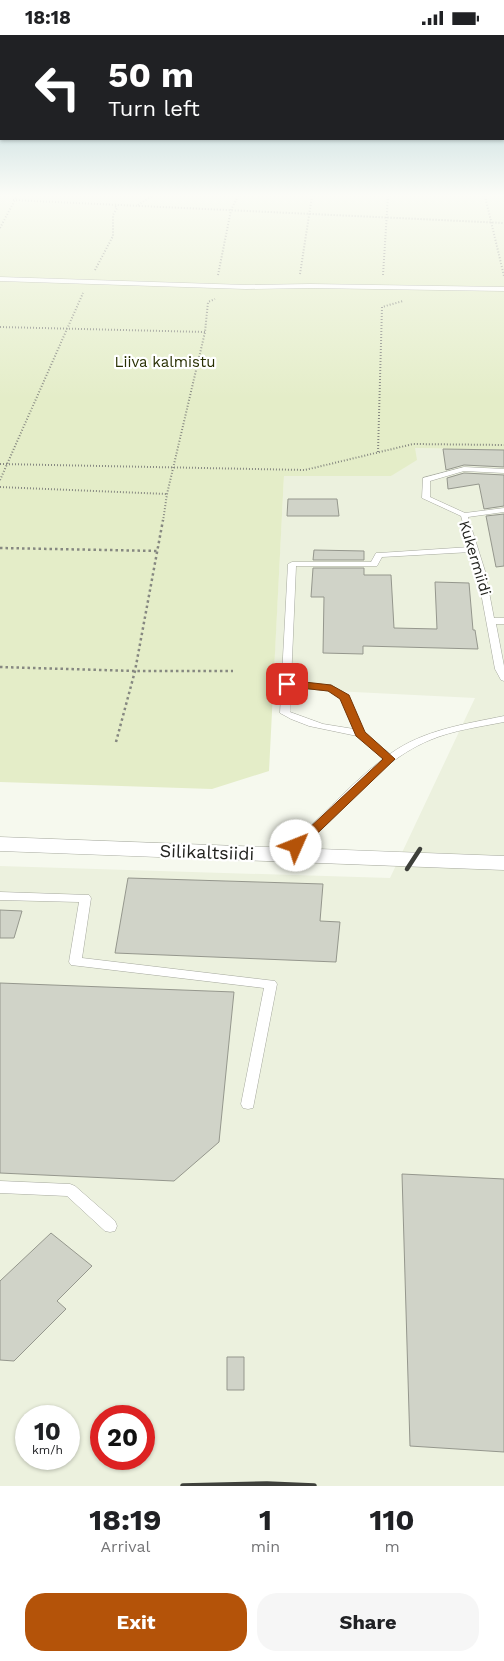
<!DOCTYPE html>
<style>
body{margin:0;font-family:"Work Sans",sans-serif;background:#f6f6f6;color:#202124;height:100vh;display:flex;flex-direction:column;font-size:19px;white-space:nowrap}
*{box-sizing:border-box;margin:0}
p{font-size:16px;color:#757577}
.icon{flex:none;width:28px;height:28px;fill:none;stroke:currentColor;stroke-width:2;stroke-linecap:round;stroke-linejoin:round}
.map{position:relative;height:1451px;overflow:hidden}
.sheet{display:flex;flex-direction:column;background:#fff;flex:1}
.sheet>*{flex:none}
.hud{position:absolute;left:0px;top:0px;width:505px;height:105px;box-shadow:0 1px 4px #0004;background:#202124;color:#fff;overflow:hidden}
.speed{position:absolute;left:15px;top:1370px;display:flex;gap:10px;font-size:25px;font-weight:700;text-align:center}
.speed>*{display:grid;place-content:center;width:65px;height:65px;border-radius:50%;background:#fff;box-shadow:0 1px 4px #0004;line-height:1}
.speed small{font-size:12px;font-weight:400}
.speed .limit{border:8px solid #d22;background:#fff;color:#111}
.pin{position:absolute;display:grid;place-items:center;width:42px;height:42px;color:#fff;margin:-21px;border-radius:10px;box-shadow:0 2px 8px #0006}
.me{position:absolute;width:55px;margin:-28px;rotate:46deg;stroke-linejoin:round;filter:drop-shadow(0 0 4px #0008)}
.turn{display:flex;align-items:center;gap:18px;height:105px;padding:0 25px;font-size:22px}
.turn .icon{width:65px;height:65px;stroke-width:2.5}
.turn b{display:block;font-size:35px;line-height:42px}
.eta{display:flex;justify-content:space-evenly;align-items:center;height:85px;text-align:center}
.eta b{font-size:30px;font-weight:700;line-height:35px}
.cta{display:flex;gap:10px;margin-top:auto;padding:10px 25px}
.cta a{flex:1;height:58px;border-radius:20px;background:#b45309;color:#fff;font-size:20px;font-weight:700;line-height:58px;text-align:center}
.cta a+a{background:#f6f6f6;color:#202124}
.status{display:flex;justify-content:space-between;align-items:center;height:35px;padding:0 25px;background:#fff;direction:ltr}
.status svg{height:14px;fill:currentColor}
.map>svg:first-child{display:block}
.built{fill:#ecf1de;fill-rule:evenodd}
.green{fill:#e4edc8}
.building{fill:#d0d3c8;stroke:#95978d}
.lines{fill:none;stroke-linecap:round;stroke-linejoin:round}
.lane-casing{stroke:#a6a99e;stroke-width:1}
.street-casing{stroke:#a6a99e;stroke-width:1}
.path-far1{stroke:#868881;stroke-width:2;stroke-dasharray:1 2;stroke-linecap:butt}
.path{stroke:#868881;stroke-width:2.5;stroke-dasharray:2.5 3;stroke-linecap:butt}
.lane{fill:#fff;fill-rule:evenodd}
.street{fill:#fff;fill-rule:evenodd}
.rail-far1{stroke:#3e403b;stroke-width:4.5}
.rail{stroke:#3e403b;stroke-width:5.5}
.route{fill:#b45309;stroke:#753606}
.labels{text-anchor:middle;dominant-baseline:central;stroke-width:4.5;stroke-linejoin:round;paint-order:stroke}
.far-park-label{font-size:15px;fill:#293003;stroke:#fff}
.far-street-label{font-size:15px;fill:#22231f;stroke:#fff}
.street-label{font-size:18px;fill:#22231f;stroke:#fff}
</style>
<div class="status"><b>18:18</b><svg viewBox="0 0 49 12"><path d="M0 12V9h3v3zM5 12V6h3v6zM10 12V3h3v9zM15 12V0h3v12zM26 1h20v11H26zM47 4h2v5h-2z"/></svg></div>
<div class="map">
<svg width="504" height="1451" viewBox="0 0 504 1451">
<rect width="100%" height="100%" fill="#f6f9ee"/>
<path class="built" d="M 415,413 L 504,415 L 504,1451 L 0,1451 L 0,831 L 390,843 L 475,663 L 273,653 L 284,441 L 391,441 ZM 26,1381 L 69,1381 L 69,1424 L 26,1424 ZM 101,1381 L 144,1381 L 144,1424 L 101,1424 Z"/>
<path class="green" d="M 0,161 L 504,161 L 504,415 L 415,413 L 417,425 L 391,441 L 284,441 L 269,736 L 212,754 L 0,747 Z"/>
<path class="building" d="M 443,414 L 504,415 L 504,432 L 464,430 L 446,435 Z
M 464,438 L 504,440 L 504,471 L 484,474 L 479,449 L 448,454 L 447,443 Z
M 288,464 L 337,464 L 339,481 L 287,481 Z
M 504,479 L 504,531 L 496,532 L 486,481 Z
M 314,515 L 364,516 L 364,525 L 313,525 Z
M 313,533 L 364,533 L 364,540 L 391,540 L 394,593 L 437,594 L 435,547 L 469,548 L 473,595 L 475,595 L 478,614 L 363,611 L 363,619 L 323,618 L 324,562 L 311,562 Z
M 128,843 L 323,849 L 320,886 L 340,887 L 336,927 L 115,918 Z
M 0,875 L 22,876 L 14,903 L 0,903 Z
M 0,948 L 234,957 L 219,1107 L 174,1146 L 0,1138 Z
M 402,1139 L 504,1144 L 504,1417 L 410,1411 Z
M 51,1198 L 92,1231 L 57,1266 L 66,1274 L 14,1326 L 0,1325 L 0,1246 Z
M 227,1322 L 244,1322 L 244,1355 L 227,1355 Z"/>
<g class="lines">
<defs>
<path id="lane" d="M 0,242 L 246,250 L 310,249 L 504,252 L 504,256 L 310,253 L 246,254 L 0,246 Z
M 464,432 L 504,434 L 504,438 L 464,436 L 430,446 L 430,462 L 465,478 L 504,473 L 504,477 L 468,482 L 485,536 L 494,583 L 504,583 L 504,589 L 496,589 L 504,631 L 504,646 L 501,645 L 495,634 L 477,536 L 471,517 L 382,522 L 377,531 L 296,531 L 291,647 L 331,650 L 348,660 L 364,697 L 390,719 C 423,695 465,689 504,681 L 504,687 C 479,692 454,695 430,705 C 396,719 369,745 344,772 C 334,782 293,826 280,823 L 279,820 L 280,817 C 317,789 346,752 383,724 L 357,701 L 309,691 L 291,684 L 280,678 L 288,529 L 292,527 L 371,527 L 376,518 L 379,518 L 470,512 L 461,481 L 422,463 L 423,443 ZM 291,652 L 329,656 L 341,664 L 354,694 L 323,689 L 290,677 Z
M 0,857 L 89,860 L 91,863 L 82,923 L 275,946 L 277,949 L 253,1073 L 248,1074 L 243,1073 L 241,1069 L 264,953 L 71,930 L 69,927 L 79,867 L 0,865 Z
M 0,1146 L 70,1149 L 75,1151 L 115,1186 L 117,1191 L 115,1196 L 110,1197 L 105,1196 L 67,1161 L 0,1158 Z"/>
<path id="street" d="M 0,802 L 504,821 L 504,835 L 0,816 Z"/>
</defs>
<use href="#lane" class="lane-casing"/>
<use href="#street" class="street-casing"/>
<path class="path-far1" d="M 485,161 L 504,241
M 13,165 L 504,188
M 138,170 L 152,161
M 0,193 L 17,161
M 95,235 L 113,201 L 113,180 L 117,173 L 114,170
M 300,239 L 312,161
M 218,240 L 231,175 L 238,161
M 383,240 L 388,161
M 0,292 L 205,297
M 378,417 L 382,272 L 403,266
M 0,429 L 305,435 L 413,409 L 504,410
M 0,445 L 83,258
M 0,452 L 167,459
M 163,486 L 167,459 L 205,297 L 208,267 L 215,264"/>
<path class="path" d="M 0,513 L 159,516
M 0,632 L 135,636 L 233,636
M 116,707 L 135,636 L 163,485"/>
<use href="#lane" class="lane"/>
<use href="#street" class="street"/>
<path class="rail-far1" d="M 407,834 L 420,814"/>
<path class="rail" d="M 183,1451 L 267,1449 L 314,1451"/>
</g>
<linearGradient id="sky" x2="0" y2="1"><stop stop-color="#9fc6cd"/><stop offset="0.44" stop-color="#fbfcf7"/><stop offset="1" stop-color="#fbfcf7" stop-opacity="0"/></linearGradient>
<rect width="504" height="364" fill="url(#sky)"/>
<path class="route" d="M 287,645 L 331,650 L 349,660 L 365,697 L 395,724 L 301,814 L 296,815 L 290,811 L 292,809 L 383,724 L 356,701 L 340,664 L 328,656 L 283,651 L 281,649 L 283,646 Z"/>
<g class="labels">
<g class="far-park-label">
<text x="165" y="327">Liiva kalmistu</text>
</g>
<g class="far-street-label">
<text transform="translate(475 523) rotate(73)">Kukermiidi</text>
</g>
<g class="street-label">
<text transform="translate(207 817) rotate(2)">Silikaltsiidi</text>
</g>
</g>
</svg>
<div class="speed"><div>10<small>km/h</small></div><div class="limit">20</div></div>
<div class="pin" style="left:287px;top:649px;background:#d93025"><svg class="icon" aria-label="arrive" viewBox="0 0 24 24"><path d="M6 21V4h12l-3 4 3 4H6"/></svg></div>
<svg class="me" style="left:296px;top:811px" viewBox="-20 -20 40 40"><circle r="19" fill="#fff"/><path d="M0-13L10 11 0 6-10 11z" fill="#b45309"/></svg>
<div class="hud">
<div class="turn"><svg class="icon" aria-label="left" viewBox="0 0 24 24"><path d="M17 20v-9H6M10 6l-5 5 5 5"/></svg><div><b>50 m</b>Turn left</div></div>
</div>
</div>
<section class="sheet">
<div class="eta">
<div><b>18:19</b><p>Arrival</p></div>
<div><b>1</b><p>min</p></div>
<div><b>110</b><p>m</p></div>
</div>
<div class="cta"><a>Exit</a><a>Share</a></div>
</section>
